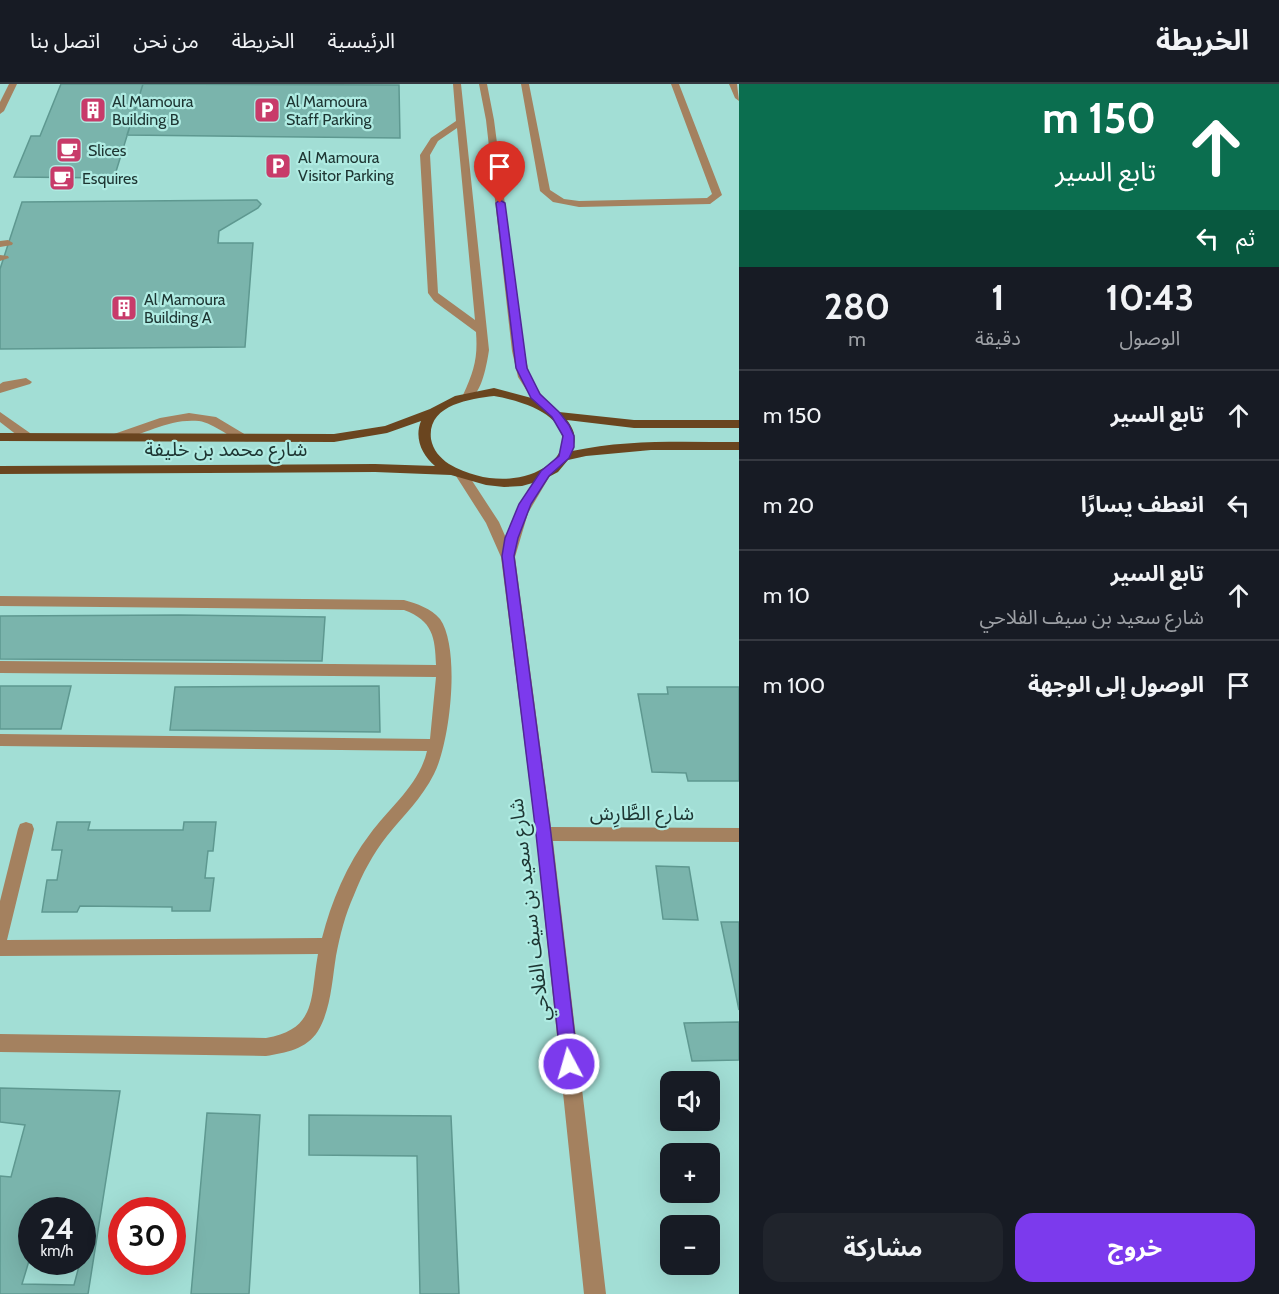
<!DOCTYPE html>
<html lang="ar">
<meta charset="utf-8">
<style>
body{margin:0;font-family:Cabin,"Noto Sans Arabic",sans-serif;background:#20242c;color:#f1f3f6;direction:rtl;height:100vh;display:flex;flex-direction:column;font-size:22px;white-space:nowrap}
*{box-sizing:border-box;margin:0}
p{font-size:20px;color:#9ea1a6}
.icon{flex:none;width:33px;height:33px;fill:none;stroke:currentColor;stroke-width:2;stroke-linecap:round;stroke-linejoin:round}
.map{position:relative;flex:1;overflow:hidden;direction:ltr}
.sheet{display:flex;flex-direction:column;background:#171b24;width:540px}
.sheet>*{flex:none}
.top-card{background:#0b6e4f;color:#fff;overflow:hidden}
.tools{position:absolute;left:660px;top:987px;display:grid;gap:12px}
.tools a{display:grid;place-items:center;width:60px;height:60px;border-radius:12px;background:#171b24;box-shadow:0 6px 24px #0002;font-size:30px}
.speed{position:absolute;left:18px;top:1113px;display:flex;gap:12px;font-size:30px;font-weight:700;text-align:center}
.speed>*{display:grid;place-content:center;width:78px;height:78px;border-radius:50%;background:#171b24;box-shadow:0 6px 24px #0002;line-height:1}
.speed small{font-size:15px;font-weight:400}
.speed .limit{border:9px solid #d22;background:#fff;color:#111}
.pin{position:absolute;display:grid;place-items:center;width:51px;height:51px;color:#fff;margin:-62px -26px;border-radius:50% 50% 50% 0;rotate:-45deg;box-shadow:0 0 6px #0007}
.pin .icon{rotate:45deg}
.me{position:absolute;width:66px;margin:-33px;rotate:354deg;stroke-linejoin:round;filter:drop-shadow(0 0 4px #0008)}
.turn{display:flex;align-items:center;gap:21px;height:126px;padding:0 24px;font-size:27px}
.turn .icon{width:78px;height:78px;stroke-width:2.5}
.turn b{display:block;font-size:42px;line-height:51px}
.then{display:flex;align-items:center;height:57px;padding:0 24px;background:#0003;gap:12px;font-size:22px}
.eta{display:flex;justify-content:space-evenly;align-items:center;height:102px;text-align:center}
.eta b{font-size:36px;font-weight:700;line-height:42px}
.action{display:flex;gap:12px;margin-top:auto;padding:12px 24px}
.action a{flex:1;height:69px;border-radius:18px;background:#7c3aed;color:#fff;font-size:24px;font-weight:700;line-height:69px;text-align:center}
.action a+a{background:#20242c;color:#f1f3f6}
ul{padding:0;list-style:none}
li{display:flex;align-items:center;gap:18px;height:90px;padding:0 24px;border-top:2px solid #363941}
li div{flex:1}
li b{display:block;font-size:22px}
li em{font-style:normal}
header{display:flex;align-items:center;gap:36px;box-sizing:border-box;height:84px;padding:0 30px;background:#171b24;border-bottom:2px solid #363941}
header strong{font-size:28px}
nav{display:flex;gap:33px;margin-inline-start:auto;font-size:21px}
main{display:flex;flex:1;min-height:0}
.map>svg:first-child{display:block}
.building{fill:#7ab4ac;stroke:#5e9890;stroke-width:1.5;fill-rule:evenodd}
.lines{fill:none;stroke-linecap:round;stroke-linejoin:round}
.minor{fill:#a4815f;fill-rule:evenodd}
.major{fill:#6a451f;fill-rule:evenodd}
.route{fill:#7c3aed;stroke:#51269a;stroke-width:1.5}
.labels{text-anchor:middle;dominant-baseline:central;stroke-width:4.5;stroke-linejoin:round;paint-order:stroke}
.far-poi-label{font-size:16px;fill:#1d3532;stroke:#afebe2;text-anchor:start}
.street-label{font-size:20px;fill:#1d3532;stroke:#afebe2}
</style>
<header>
<strong>الخريطة</strong>
<nav><a>الرئيسية</a><a>الخريطة</a><a>من نحن</a><a>اتصل بنا</a></nav>
</header>
<main>
<section class="sheet">
<div class="top-card">
<div class="turn"><svg class="icon" aria-label="ahead" viewBox="0 0 24 24"><path d="M12 20V5M6 11l6-6 6 6"/></svg><div><b>150 m</b>تابع السير</div></div>
<div class="then">ثم<svg class="icon" aria-label="left" viewBox="0 0 24 24"><path d="M17 20v-9H6M10 6l-5 5 5 5"/></svg></div>
</div>
<div class="eta">
<div><b>10:43</b><p>الوصول</p></div>
<div><b>1</b><p>دقيقة</p></div>
<div><b>280</b><p>m</p></div>
</div>
<ul>
<li><svg class="icon" aria-label="ahead" viewBox="0 0 24 24"><path d="M12 20V5M6 11l6-6 6 6"/></svg><div><b>تابع السير</b></div><em>150 m</em></li>
<li><svg class="icon" aria-label="left" viewBox="0 0 24 24"><path d="M17 20v-9H6M10 6l-5 5 5 5"/></svg><div><b>انعطف يسارًا</b></div><em>20 m</em></li>
<li><svg class="icon" aria-label="ahead" viewBox="0 0 24 24"><path d="M12 20V5M6 11l6-6 6 6"/></svg><div><b>تابع السير</b><p>شارع سعيد بن سيف الفلاحي</p></div><em>10 m</em></li>
<li><svg class="icon" aria-label="arrive" viewBox="0 0 24 24"><path d="M6 21V4h12l-3 4 3 4H6"/></svg><div><b>الوصول إلى الوجهة</b></div><em>100 m</em></li>
</ul>
<div class="action"><a>خروج</a><a>مشاركة</a></div>
</section>
<div class="map">
<svg width="739" height="1210" viewBox="0 0 739 1210">
<rect width="100%" height="100%" fill="#a2ded5"/>
<path class="building" d="M 61,0 L 143,0 L 114,94 L 14,93 L 31,52 L 40,52 Z
M 143,0 L 399,1 L 400,54 L 127,51 Z
M 257,116 L 261,120 L 258,124 L 219,147 L 218,159 L 253,159 L 245,263 L 0,265 L 0,185 L 22,118 Z
M 179,531 L 325,533 L 322,577 L 0,575 L 0,532 Z
M 0,602 L 71,602 L 61,645 L 0,645 Z
M 379,602 L 380,648 L 170,646 L 175,603 Z
M 667,603 L 739,603 L 739,697 L 688,697 L 686,689 L 652,688 L 638,610 L 668,610 Z
M 57,738 L 90,738 L 88,746 L 183,746 L 184,738 L 216,738 L 213,767 L 208,767 L 205,794 L 214,794 L 210,827 L 172,827 L 172,823 L 80,822 L 77,828 L 42,828 L 47,796 L 57,796 L 62,766 L 52,766 Z
M 656,782 L 689,783 L 698,836 L 663,835 Z
M 721,838 L 739,838 L 739,926 Z
M 739,938 L 739,976 L 692,977 L 684,939 Z
M 0,1004 L 120,1007 L 88,1210 L 0,1210 L 0,1092 L 11,1093 L 25,1041 L 0,1038 ZM 32,1126 L 82,1126 L 82,1133 L 90,1134 L 82,1166 L 82,1178 L 80,1178 L 74,1201 L 22,1200 L 32,1167 Z
M 207,1029 L 260,1031 L 249,1210 L 191,1210 Z
M 309,1031 L 451,1032 L 459,1210 L 420,1210 L 417,1072 L 309,1071 Z"/>
<g class="lines">
<path class="minor" d="M 9,0 L 17,0 L 4,27 L 0,30 L 0,18 Z
M 453,0 L 461,0 L 489,266 C 487,279 482,310 469,315 L 463,311 C 474,287 478,274 476,248 L 434,217 L 428,209 L 420,71 L 431,54 L 456,37 ZM 457,44 L 475,236 L 438,209 L 430,71 L 438,57 Z
M 479,0 L 487,0 L 494,36 L 524,267 L 530,293 L 548,321 L 542,325 L 538,324 L 518,293 L 512,267 L 486,36 Z
M 521,0 L 529,0 L 550,106 L 564,115 L 579,117 L 707,114 L 712,110 L 671,0 L 679,0 L 722,111 L 710,120 L 579,123 L 553,118 L 540,107 Z
M 729,0 L 737,0 L 739,17 L 735,14 Z
M 8,156 L 13,159 L 12,161 L 0,163 L 0,157 Z
M 0,171 L 8,172 L 9,174 L 0,177 Z
M 26,294 L 32,298 L 30,300 L 0,309 L 0,300 L 3,298 Z
M 0,328 L 30,349 L 32,352 L 30,355 L 22,355 L 0,338 Z
M 189,329 L 216,333 L 251,354 L 249,357 C 236,360 215,339 199,337 C 170,334 145,350 118,357 L 112,353 L 114,350 L 160,334 Z
M 545,386 L 551,390 L 528,429 L 515,473 L 551,743 L 739,744 L 739,758 L 553,757 L 606,1210 L 584,1210 L 536,750 L 501,473 L 486,439 L 456,392 L 462,388 L 467,389 L 499,438 L 506,454 L 520,419 L 541,387 Z
M 0,512 L 404,516 C 417,520 431,524 440,535 C 461,565 450,659 434,690 C 422,714 404,731 387,752 C 373,770 362,790 354,811 C 345,831 340,851 336,872 C 332,897 331,925 318,947 C 307,965 285,969 266,972 L 0,968 L 0,950 L 266,954 C 318,945 310,913 318,870 L 0,872 L 0,817 L 18,745 L 20,740 L 26,738 L 32,740 L 34,745 L 7,856 L 322,854 C 331,818 347,780 370,750 C 390,723 419,701 427,667 L 0,662 L 0,650 L 430,655 L 436,593 L 0,589 L 0,577 L 436,581 C 435,553 433,537 404,526 L 0,522 Z"/>
<path class="major" d="M 494,304 L 539,316 L 559,328 L 634,336 L 739,336 L 739,344 L 634,344 L 567,336 C 575,347 577,355 572,367 C 627,355 683,358 739,358 L 739,366 L 651,366 L 586,372 L 568,376 L 558,388 L 543,396 L 522,402 L 504,403 L 486,401 L 451,391 L 375,388 L 0,390 L 0,382 L 375,380 L 435,382 C 422,371 414,354 421,337 L 387,349 L 334,358 L 0,357 L 0,349 L 334,350 L 385,342 L 430,325 L 455,312 ZM 494,312 C 629,336 538,431 449,380 C 440,374 433,366 431,355 C 427,321 469,315 494,312 Z"/>
</g>
<path class="route" d="M 500,116 L 505,119 L 527,284 L 540,310 L 559,328 L 569,341 L 574,352 L 574,363 L 569,374 L 549,392 L 531,420 L 518,454 L 514,472 L 551,750 L 578,980 L 576,986 L 569,988 L 563,986 L 561,980 L 536,750 L 502,472 L 505,454 L 519,420 L 541,387 L 559,372 L 563,352 L 552,333 L 531,314 L 516,284 L 496,119 Z"/>
<defs>
<symbol id="building-square" viewBox="-11 -11 22 22"><rect x="-9" y="-9" width="18" height="18" rx="4" fill="#c83b6a" stroke="#afebe2"/><path d="M-4-6H4V6H1V3H-1V6H-4ZM-2.5-4.3h1.7v1.8h-1.7ZM.8-4.3h1.7v1.8H.8ZM-2.5-1h1.7V.8h-1.7ZM.8-1h1.7V.8H.8Z" fill="#fff"/></symbol>
<symbol id="parking-square" viewBox="-11 -11 22 22"><rect x="-9" y="-9" width="18" height="18" rx="4" fill="#c83b6a" stroke="#afebe2"/><path d="M-3.5-5.5H1a3.5 3.5 0 0 1 0 7H-1V5.5H-3.5ZM-1-3.4V-.6H.8a1.4 1.4 0 0 0 0-2.8Z" fill="#fff"/></symbol>
<symbol id="cafe-square" viewBox="-11 -11 22 22"><rect x="-9" y="-9" width="18" height="18" rx="4" fill="#c83b6a" stroke="#afebe2"/><path d="M-5.5-4.5H6V0H3Q3 3.5 0 3.5H-2.5Q-5.5 3.5-5.5 0ZM3-3.2v2h1.7v-2ZM-6 4.5H4V6H-6Z" fill="#fff"/></symbol>
</defs>
<g fill-rule="evenodd">
<use href="#building-square" x="78" y="11" width="30" height="30"/>
<use href="#parking-square" x="252" y="11" width="30" height="30"/>
<use href="#cafe-square" x="54" y="51" width="30" height="30"/>
<use href="#parking-square" x="263" y="67" width="30" height="30"/>
<use href="#cafe-square" x="47" y="79" width="30" height="30"/>
<use href="#building-square" x="109" y="209" width="30" height="30"/>
</g>
<g class="labels">
<g class="far-poi-label">
<text x="112" y="17">Al Mamoura<tspan x="112" dy="18">Building B</tspan></text>
<text x="286" y="17">Al Mamoura<tspan x="286" dy="18">Staff Parking</tspan></text>
<text x="88" y="66">Slices</text>
<text x="298" y="73">Al Mamoura<tspan x="298" dy="18">Visitor Parking</tspan></text>
<text x="82" y="94">Esquires</text>
<text x="144" y="215">Al Mamoura<tspan x="144" dy="18">Building A</tspan></text>
</g>
<g class="street-label">
<text x="226" y="365">شارع محمد بن خليفة</text>
<text x="642" y="729">شارع الطَّارِش</text>
<text transform="translate(529 826) rotate(-97)">شارع سعيد بن سيف الفلاحي</text>
</g>
</g>
</svg>
<div class="tools">
<a><svg class="icon" aria-label="sound" viewBox="0 0 24 24"><path d="M4 9h4l5-4v14l-5-4H4zM17 9q2 3 0 6"/></svg></a>
<a>+</a>
<a>−</a>
</div>
<div class="speed"><div>24<small>km/h</small></div><div class="limit">30</div></div>
<div class="pin" style="left:500px;top:119px;background:#d93025"><svg class="icon" aria-label="arrive" viewBox="0 0 24 24"><path d="M6 21V4h12l-3 4 3 4H6"/></svg></div>
<svg class="me" style="left:569px;top:980px" viewBox="-20 -20 40 40"><circle r="17" fill="#7c3aed" stroke="#fff" stroke-width="3"/><path d="M0-11L8 9 0 5-8 9z" fill="#fff"/></svg>
</div>
</main>
